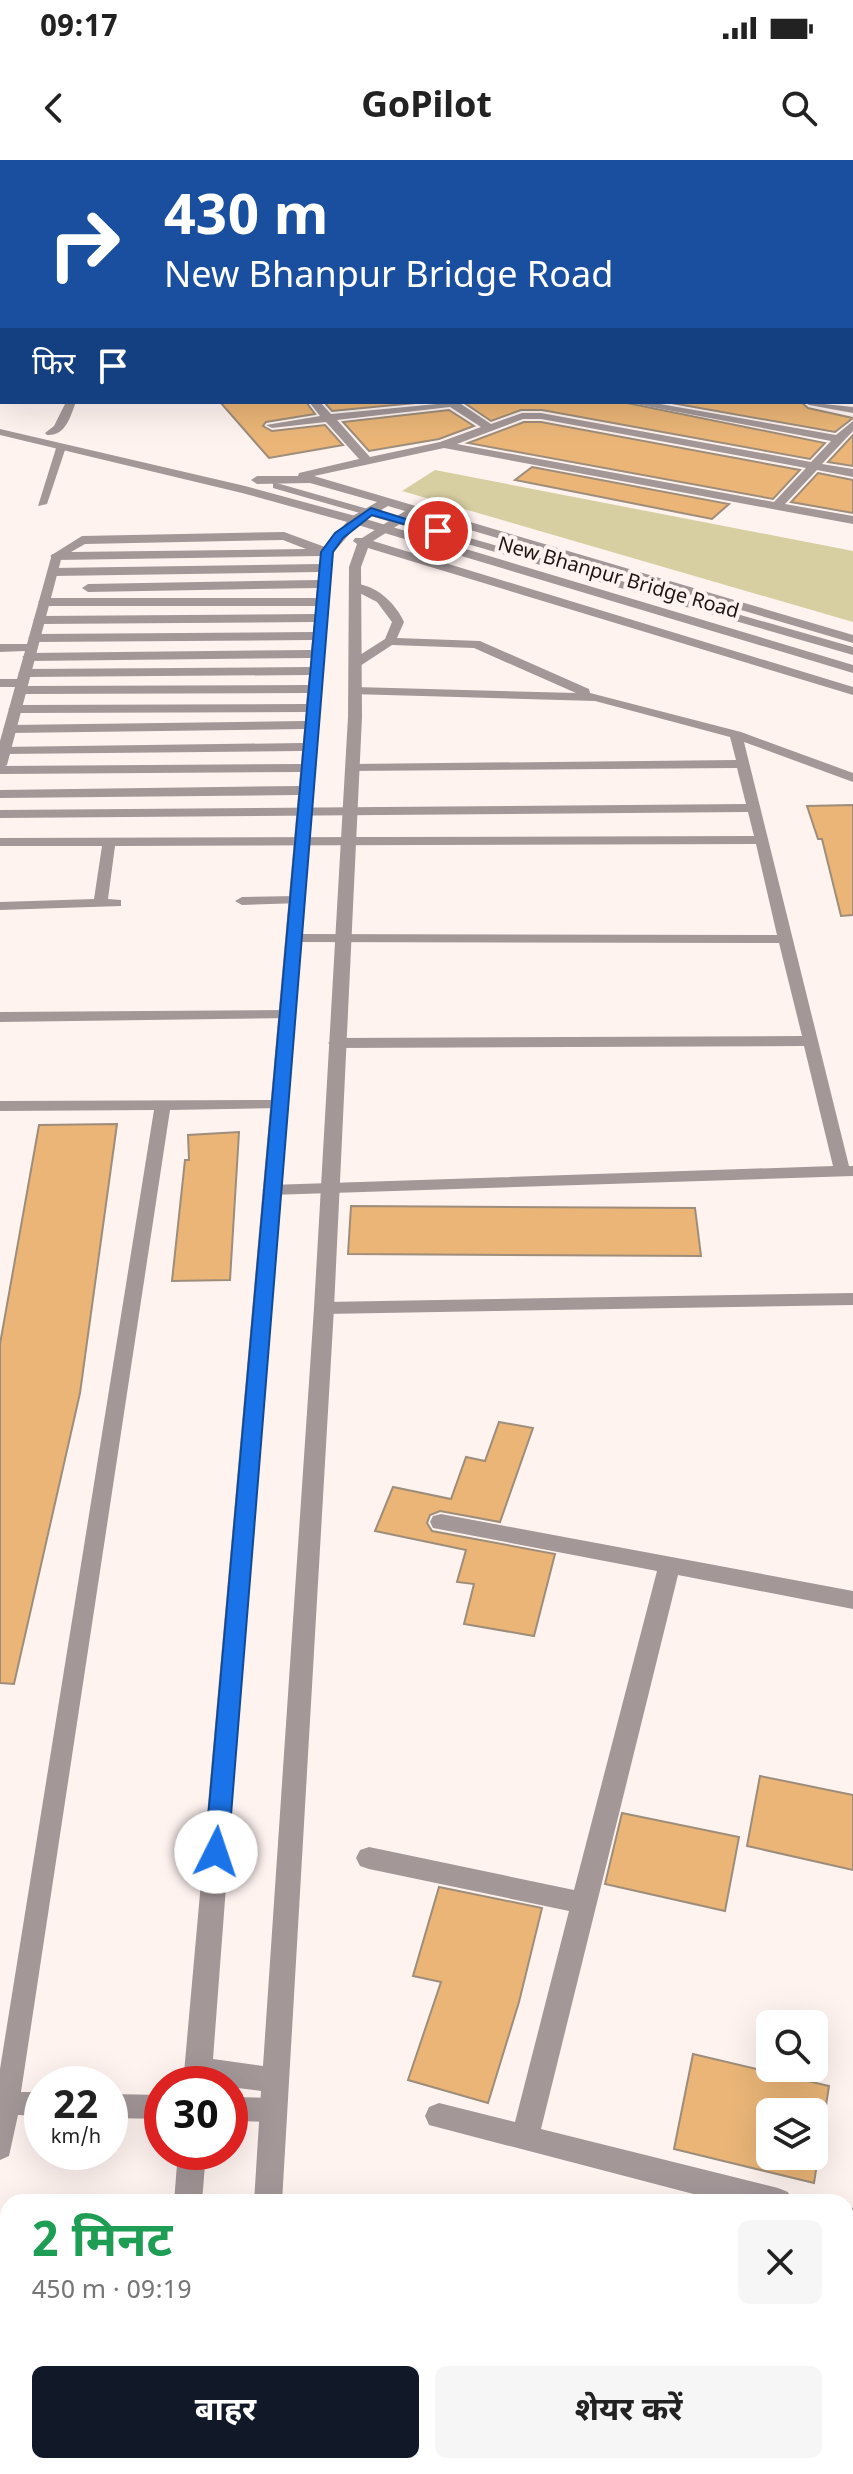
<!DOCTYPE html>
<html lang="hi">
<meta charset="utf-8">
<style>
body{margin:0;font-family:Georgia,"Noto Sans Devanagari",serif;background:#f6f6f6;color:#222;height:100vh;display:flex;flex-direction:column;font-size:30px;white-space:nowrap}
*{box-sizing:border-box;margin:0}
p{font-size:26px;color:#767676}
.icon{flex:none;width:44px;height:44px;fill:none;stroke:currentColor;stroke-width:2;stroke-linecap:round;stroke-linejoin:round}
.map{position:relative;flex:1;overflow:hidden}
.side{position:absolute;left:0px;top:2034px;width:854px;height:280px;display:flex;flex-direction:column;background:#fff;border-radius:24px 24px 0 0;box-shadow:0 8px 32px #0002}
.side>*{flex:none}
.guide{position:absolute;left:0px;top:0px;width:854px;height:244px;box-shadow:0 8px 32px #0002;background:#1a4fa0;color:#fff;overflow:hidden}
.controls{position:absolute;left:756px;top:1850px;display:grid;gap:16px}
.controls a{display:grid;place-items:center;width:72px;height:72px;border-radius:12px;background:#fff;box-shadow:0 8px 32px #0002;font-size:40px}
.speed{position:absolute;left:24px;top:1906px;display:flex;gap:16px;font-size:40px;font-weight:700;text-align:center}
.speed>*{display:grid;place-content:center;width:104px;height:104px;border-radius:50%;background:#fff;box-shadow:0 8px 32px #0002;line-height:1}
.speed small{font-size:20px;font-weight:400}
.speed .limit{border:12px solid #d22;background:#fff;color:#111}
.pin{position:absolute;display:grid;place-items:center;width:68px;height:68px;color:#fff;margin:-34px;border:4px solid #fff;border-radius:50%;box-shadow:0 2px 8px #0007}
.me{position:absolute;width:88px;margin:-44px;rotate:4deg;stroke-linejoin:round;filter:drop-shadow(0 0 6px #0008)}
.turn{display:flex;align-items:center;gap:28px;height:168px;padding:0 32px;font-size:36px}
.turn .icon{width:104px;height:104px;stroke-width:2.5}
.turn b{display:block;font-size:56px;line-height:68px}
.then{display:flex;align-items:center;height:76px;padding:0 32px;background:#0003;gap:16px;font-size:30px}
.round{display:grid;place-items:center;flex:none;width:84px;height:84px;border-radius:12px;background:#f6f6f6}
.headline{display:flex;align-items:center;justify-content:space-between;height:136px;padding:0 32px}
h1{font-size:48px;font-weight:700;line-height:60px;color:#1e9e55}
.action{display:flex;gap:16px;margin-top:auto;padding:16px 32px}
.action a{flex:1;height:92px;border-radius:12px;background:#111827;color:#fff;font-size:32px;font-weight:700;line-height:92px;text-align:center}
.action a+a{background:#f6f6f6;color:#222}
.status{display:flex;justify-content:space-between;align-items:center;height:56px;padding:0 40px;background:#fff;direction:ltr}
.status svg{height:22px;fill:currentColor}
header{display:flex;justify-content:space-between;align-items:center;height:104px;padding:0 32px;background:#fff;font-size:36px;font-weight:700}
.map>svg:first-child{display:block}
.green{fill:#d7cfa1}
.building{fill:#eab577;stroke:#9e8d7a;stroke-width:2;fill-rule:evenodd}
.lines{fill:none;stroke-linecap:round;stroke-linejoin:round}
.service{fill:#a39798;fill-rule:evenodd}
.minor{fill:#a39798;fill-rule:evenodd}
.tertiary{fill:#a39798;fill-rule:evenodd}
.route{fill:#1a73e8;stroke:#114b97;stroke-width:2}
.labels{text-anchor:middle;dominant-baseline:central;stroke-width:8;stroke-linejoin:round;paint-order:stroke}
.far-street-label{font-size:20px;fill:#201713;stroke:#fff3f0}
</style>
<div class="status"><b>09:17</b><svg viewBox="0 0 49 12"><path d="M0 12V9h3v3zM5 12V6h3v6zM10 12V3h3v9zM15 12V0h3v12zM26 1h20v11H26zM47 4h2v5h-2z"/></svg></div>
<header><svg class="icon" aria-label="back" viewBox="0 0 24 24"><path d="M15 5l-7 7 7 7"/></svg>GoPilot<svg class="icon" aria-label="search" viewBox="0 0 24 24"><circle cx="10" cy="10" r="6"/><path d="M15 15l6 6"/></svg></header>
<div class="map">
<svg width="853" height="2314" viewBox="0 0 853 2314">
<rect width="100%" height="100%" fill="#fff3f0"/>
<path class="green" d="M 435,310 L 853,391 L 853,462 L 402,331 Z"/>
<path class="building" d="M 220,242 L 306,242 L 315,254 L 266,262 L 263,266 L 272,271 L 325,265 L 343,285 L 269,298 Z
M 324,242 L 426,242 L 332,251 Z
M 463,242 L 622,242 L 825,283 L 810,299 L 542,250 L 521,250 L 491,261 Z
M 666,242 L 801,242 L 808,248 L 853,258 L 835,272 Z
M 449,250 L 474,266 L 439,279 L 369,291 L 343,262 Z
M 524,262 L 541,262 L 800,310 L 773,339 L 468,283 Z
M 853,275 L 853,306 L 828,302 Z
M 532,307 L 729,344 L 712,359 L 515,320 Z
M 818,313 L 853,320 L 853,353 L 791,342 Z
M 853,645 L 853,755 L 841,756 L 822,679 L 818,679 L 807,646 Z
M 117,964 L 80,1233 L 14,1524 L 0,1523 L 0,1184 L 39,965 Z
M 239,972 L 230,1120 L 172,1121 L 185,1000 L 189,1000 L 188,975 Z
M 351,1046 L 695,1048 L 701,1096 L 348,1094 Z
M 499,1262 L 533,1268 L 500,1362 L 440,1351 L 430,1355 L 427,1363 L 432,1371 L 555,1394 L 534,1476 L 464,1464 L 474,1424 L 457,1422 L 466,1390 L 375,1371 L 393,1327 L 451,1339 L 466,1297 L 485,1301 Z
M 760,1616 L 853,1635 L 853,1710 L 747,1686 Z
M 622,1653 L 739,1677 L 725,1751 L 605,1724 Z
M 439,1727 L 542,1748 L 519,1842 L 488,1943 L 408,1920 L 441,1822 L 413,1816 Z
M 693,1894 L 829,1926 L 814,2023 L 674,1989 ZM 770,1952 L 814,1952 L 814,1996 L 770,1996 Z"/>
<g class="lines">
<path class="service" d="M 57,285 L 66,287 L 47,344 L 38,346 Z
M 52,394 L 62,396 L 7,605 L 0,609 L 0,581 L 15,527 L 0,527 L 0,519 L 17,519 L 25,491 L 0,492 L 0,484 L 27,484 Z
M 350,424 C 373,422 395,442 404,462 L 397,478 L 480,481 L 589,529 L 590,533 L 741,572 L 853,613 L 853,622 L 744,582 L 849,1006 L 853,1006 L 853,1016 L 270,1035 L 262,1030 L 270,1025 L 833,1006 L 804,886 L 336,888 L 328,883 L 336,878 L 802,876 L 779,783 L 293,782 L 286,778 L 293,774 L 777,775 L 756,684 L 115,686 L 108,739 L 121,740 L 121,746 L 0,750 L 0,742 L 94,739 L 102,686 L 0,686 L 0,678 L 754,676 L 748,652 L 0,658 L 0,650 L 746,644 L 737,608 L 347,611 L 347,605 L 352,604 L 736,600 L 730,577 L 595,541 L 351,534 L 351,528 L 355,527 L 576,533 L 474,488 L 392,485 L 360,506 L 352,506 L 352,500 L 385,479 L 392,462 L 377,442 L 350,428 Z
M 297,736 L 302,737 L 302,743 L 242,745 L 235,741 L 242,737 Z
M 286,850 L 291,852 L 291,858 L 0,862 L 0,852 Z
M 278,940 L 284,942 L 286,945 L 284,948 L 170,950 L 21,1932 L 42,1932 L 42,1956 L 18,1955 L 9,1996 L 0,2000 L 0,1909 L 154,950 L 0,951 L 0,941 Z
M 853,1133 L 853,1145 L 324,1154 L 315,1148 L 324,1142 Z
M 110,1934 L 162,1935 L 162,1959 L 110,1958 Z
M 230,1937 L 272,1938 L 281,1942 L 285,1950 L 281,1958 L 272,1962 L 230,1961 Z"/>
<path class="minor" d="M 82,0 L 91,0 L 92,2 L 83,2 Z
M 346,0 L 356,0 L 357,2 L 347,2 Z
M 631,0 L 648,0 L 650,2 L 633,2 Z
M 0,20 L 2,20 L 2,26 L 0,26 Z
M 852,34 L 853,34 L 853,40 L 852,40 Z
M 852,67 L 853,67 L 853,73 L 852,73 Z
M 852,90 L 853,90 L 853,96 L 852,96 Z
M 852,113 L 853,113 L 853,119 L 852,119 Z
M 852,137 L 853,137 L 853,143 L 852,143 Z
M 852,164 L 853,164 L 853,170 L 852,170 Z
M 852,189 L 853,189 L 853,195 L 852,195 Z
M 852,218 L 853,218 L 853,224 L 852,224 Z
M 66,242 L 76,242 C 70,257 66,276 47,275 L 45,273 L 54,266 Z
M 309,242 L 320,242 L 331,254 L 458,242 L 491,264 L 522,253 L 541,253 L 811,302 L 831,281 L 625,242 L 649,242 L 836,275 L 853,261 L 853,271 L 822,304 L 853,309 L 853,317 L 817,310 L 785,344 L 853,356 L 853,364 L 444,288 L 314,316 L 853,475 L 853,483 L 416,354 L 373,381 L 853,527 L 853,535 L 368,388 L 361,407 L 362,557 L 334,1148 L 282,2042 L 254,2042 L 261,1931 L 230,1927 L 230,1924 L 183,1924 L 298,635 L 0,638 L 0,630 L 299,626 L 300,612 L 0,614 L 0,606 L 301,604 L 302,591 L 4,594 L 0,593 L 0,587 L 303,583 L 304,569 L 10,573 L 3,569 L 10,565 L 305,561 L 306,552 L 15,553 L 8,549 L 15,545 L 306,544 L 307,533 L 21,534 L 14,530 L 21,526 L 308,525 L 309,515 L 25,517 L 18,513 L 25,509 L 310,507 L 311,498 L 29,501 L 22,497 L 29,493 L 311,490 L 312,480 L 35,482 L 28,478 L 35,474 L 313,472 L 314,462 L 40,464 L 33,460 L 40,456 L 315,454 L 316,446 L 44,446 L 38,442 L 44,438 L 316,438 L 317,428 L 88,432 L 82,428 L 88,424 L 318,420 L 319,412 L 53,416 L 47,412 L 53,408 L 320,404 L 320,396 L 56,400 L 50,396 L 82,376 L 284,372 L 325,387 L 351,357 L 377,342 L 310,323 L 257,324 L 251,320 L 257,316 L 298,316 L 299,313 L 359,299 L 326,262 L 272,268 L 266,265 L 320,256 ZM 450,247 L 481,267 L 440,282 L 370,297 L 337,260 ZM 523,259 L 541,259 L 806,308 L 774,342 L 457,284 ZM 388,346 L 405,351 L 362,378 L 355,378 L 353,381 L 357,384 L 349,407 L 348,557 L 314,1148 L 263,1906 L 213,1899 L 278,1037 L 333,393 L 359,363 ZM 283,380 L 306,389 L 71,392 L 85,384 Z
M 804,242 L 853,247 L 853,253 L 809,245 Z
M 441,1354 L 853,1431 L 853,1449 L 678,1415 L 541,1969 L 778,2028 L 788,2032 L 792,2042 L 724,2042 L 429,1965 L 425,1956 L 429,1947 L 439,1943 L 515,1962 L 569,1751 L 369,1709 L 360,1706 L 356,1698 L 360,1690 L 369,1687 L 574,1730 L 657,1411 L 433,1368 L 430,1362 L 433,1356 Z
M 178,1992 L 206,1992 L 202,2042 L 174,2042 Z
M 846,2046 L 853,2048 L 853,2076 L 846,2074 Z
M 853,2198 L 853,2283 L 846,2285 L 846,2201 Z
M 846,2292 L 853,2295 L 853,2314 L 825,2314 L 826,2306 L 846,2306 Z
M 152,2306 L 184,2306 L 184,2314 L 152,2314 Z
M 251,2306 L 283,2306 L 282,2314 L 250,2314 Z
M 446,2306 L 499,2306 L 503,2314 L 450,2314 Z"/>
<path class="tertiary" d="M 775,0 L 794,0 L 796,2 L 777,2 Z
M 852,8 L 853,8 L 853,14 L 852,14 Z
M 0,269 L 245,326 L 359,357 L 853,505 L 853,513 L 351,363 L 242,333 L 0,275 Z
M 273,322 L 853,487 L 853,495 L 273,328 Z"/>
</g>
<path class="route" d="M 371,348 L 444,371 L 438,374 L 372,355 L 343,378 L 333,392 L 228,1692 L 224,1699 L 216,1702 L 208,1699 L 205,1692 L 321,392 L 335,373 Z"/>
<g class="labels">
<g class="far-street-label">
<text transform="translate(618 419) rotate(16)">New Bhanpur Bridge Road</text>
</g>
</g>
</svg>
<div class="controls">
<a><svg class="icon" aria-label="search" viewBox="0 0 24 24"><circle cx="10" cy="10" r="6"/><path d="M15 15l6 6"/></svg></a>
<a><svg class="icon" aria-label="layers" viewBox="0 0 24 24"><path d="M12 4l9 5-9 5-9-5zM3 14l9 5 9-5"/></svg></a>
</div>
<div class="speed"><div>22<small>km/h</small></div><div class="limit">30</div></div>
<div class="pin" style="left:438px;top:371px;background:#d93025"><svg class="icon" aria-label="arrive" viewBox="0 0 24 24"><path d="M6 21V4h12l-3 4 3 4H6"/></svg></div>
<svg class="me" style="left:216px;top:1692px" viewBox="-20 -20 40 40"><circle r="19" fill="#fff"/><path d="M0-13L10 11 0 6-10 11z" fill="#1a73e8"/></svg>
<div class="guide">
<div class="turn"><svg class="icon" aria-label="right" viewBox="0 0 24 24"><path d="M7 20v-9h11M14 6l5 5-5 5"/></svg><div><b>430 m</b>New Bhanpur Bridge Road</div></div>
<div class="then">फिर<svg class="icon" aria-label="arrive" viewBox="0 0 24 24"><path d="M6 21V4h12l-3 4 3 4H6"/></svg></div>
</div>
<section class="side">
<div class="headline"><div><h1>2 मिनट</h1><p>450 m · 09:19</p></div><a class="round"><svg class="icon" aria-label="close" viewBox="0 0 24 24"><path d="M6 6l12 12M18 6L6 18"/></svg></a></div>
<div class="action"><a>बाहर</a><a>शेयर करें</a></div>
</section>
</div>
